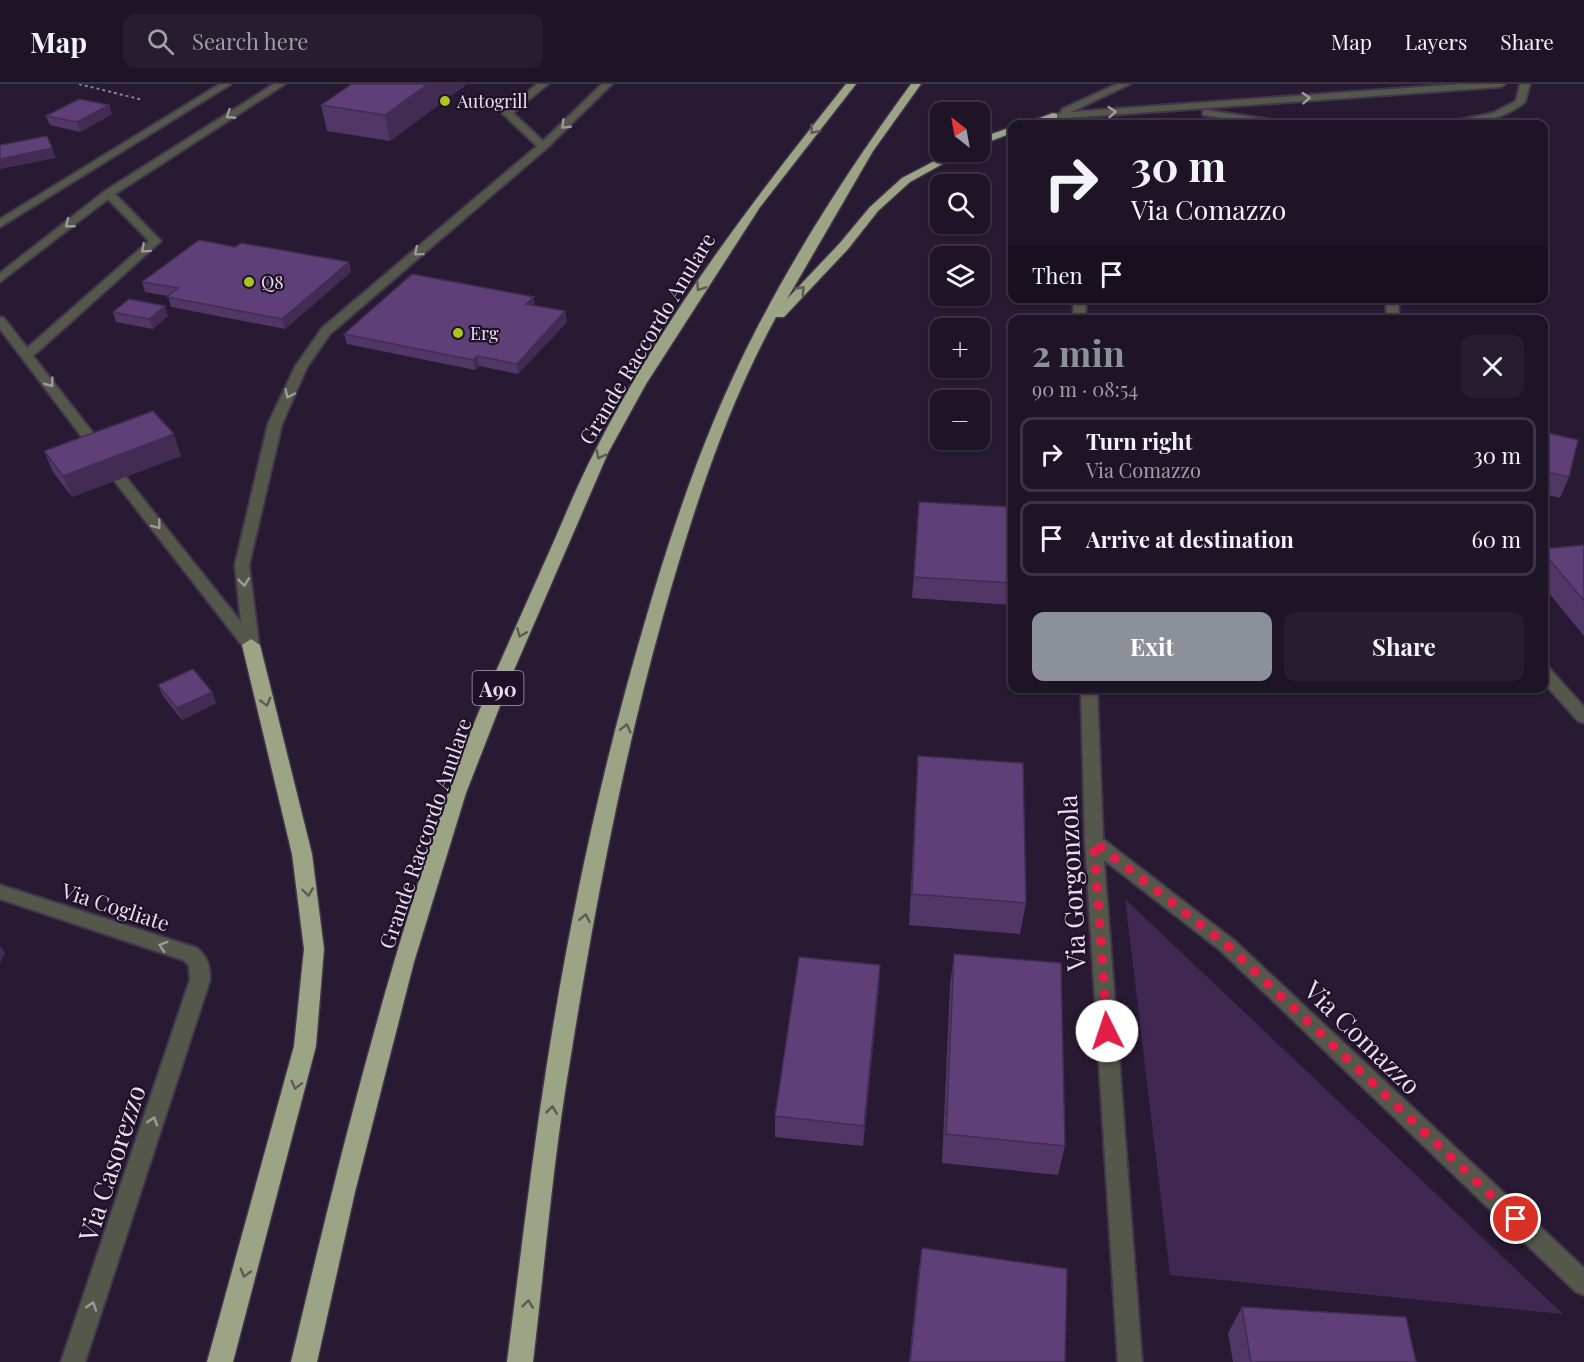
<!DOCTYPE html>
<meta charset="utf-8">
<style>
body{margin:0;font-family:"Playfair Display",serif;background:#261d2e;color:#f1f3f6;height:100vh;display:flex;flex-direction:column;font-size:22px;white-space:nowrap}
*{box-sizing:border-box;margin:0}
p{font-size:20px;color:#a19ea7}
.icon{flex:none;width:33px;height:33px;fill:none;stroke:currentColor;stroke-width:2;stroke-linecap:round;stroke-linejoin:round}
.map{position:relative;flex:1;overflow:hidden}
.sheet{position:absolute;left:1008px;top:231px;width:540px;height:378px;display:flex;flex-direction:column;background:#1e1426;border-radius:12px;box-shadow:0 2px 4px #0004,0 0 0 2px #3c3343}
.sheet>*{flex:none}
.hud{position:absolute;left:1008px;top:36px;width:540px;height:183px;border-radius:12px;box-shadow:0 2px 4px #0004,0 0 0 2px #3c3343;background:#1e1426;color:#f1f3f6;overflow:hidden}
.needle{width:39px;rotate:329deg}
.fabs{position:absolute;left:930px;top:18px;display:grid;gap:12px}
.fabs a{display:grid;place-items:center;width:60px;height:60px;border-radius:12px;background:#1e1426;box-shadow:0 2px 4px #0004,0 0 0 2px #3c3343;font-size:30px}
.pin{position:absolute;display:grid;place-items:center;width:51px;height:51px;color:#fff;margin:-26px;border:3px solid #fff;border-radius:50%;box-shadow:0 2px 6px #0007}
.me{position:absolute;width:66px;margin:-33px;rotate:356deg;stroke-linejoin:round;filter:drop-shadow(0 0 4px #0008)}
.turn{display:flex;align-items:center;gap:21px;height:126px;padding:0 24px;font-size:27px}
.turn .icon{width:78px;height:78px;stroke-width:2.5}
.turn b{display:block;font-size:42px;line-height:51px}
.then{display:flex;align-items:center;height:57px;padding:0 24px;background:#0003;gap:12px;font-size:22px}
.round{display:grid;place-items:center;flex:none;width:63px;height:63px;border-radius:12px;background:#261d2e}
.summary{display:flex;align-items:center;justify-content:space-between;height:102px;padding:0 24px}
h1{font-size:36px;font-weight:700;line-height:45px;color:#8c9099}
.action{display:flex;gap:12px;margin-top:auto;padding:12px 24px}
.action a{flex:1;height:69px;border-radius:12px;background:#8c9099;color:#fff;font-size:24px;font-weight:700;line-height:69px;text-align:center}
.action a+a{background:#261d2e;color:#f1f3f6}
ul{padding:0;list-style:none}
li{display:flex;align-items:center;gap:18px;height:75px;margin:0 12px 9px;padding:0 12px;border:3px solid #3c3343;border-radius:12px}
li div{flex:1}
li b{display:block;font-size:22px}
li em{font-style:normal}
header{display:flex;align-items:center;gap:36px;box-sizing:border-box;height:84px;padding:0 30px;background:#1e1426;border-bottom:2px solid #3c3343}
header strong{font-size:28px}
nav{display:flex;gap:33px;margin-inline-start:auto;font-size:21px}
.search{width:420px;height:54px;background:#261d2e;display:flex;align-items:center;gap:15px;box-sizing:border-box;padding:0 21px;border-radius:12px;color:#a19ea7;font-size:22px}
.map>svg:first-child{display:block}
.green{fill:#402852}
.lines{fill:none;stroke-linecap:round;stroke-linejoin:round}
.service-casing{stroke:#43354c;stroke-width:4}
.minor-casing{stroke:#43354c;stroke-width:4}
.motorway-casing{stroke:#43354c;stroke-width:3}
.path{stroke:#8c8094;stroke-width:2;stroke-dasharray:3 3;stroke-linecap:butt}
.service{fill:#54584b;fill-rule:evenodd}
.minor{fill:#54584b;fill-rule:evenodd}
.motorway{fill:#9ba484;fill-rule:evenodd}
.wall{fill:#523666}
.shaded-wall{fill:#422c53}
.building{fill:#5f3f77;stroke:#422c53;stroke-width:1.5}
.oneway{stroke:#9d9a9c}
.oneway2{stroke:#5c5a56}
.route{stroke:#e11d48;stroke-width:10;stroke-dasharray:0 18}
.poi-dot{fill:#a8c71d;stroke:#1e1128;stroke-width:2}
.labels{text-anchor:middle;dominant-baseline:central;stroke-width:4.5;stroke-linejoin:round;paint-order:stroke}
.far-poi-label{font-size:18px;fill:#e6dded;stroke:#1e1128;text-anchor:start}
.shield{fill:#1e1128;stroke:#aaa0b2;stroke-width:1.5}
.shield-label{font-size:20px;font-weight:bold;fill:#e6dded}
.street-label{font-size:21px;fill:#e6dded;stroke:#1e1128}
.near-street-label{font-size:26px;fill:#e6dded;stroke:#1e1128}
</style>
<header>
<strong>Map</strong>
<div class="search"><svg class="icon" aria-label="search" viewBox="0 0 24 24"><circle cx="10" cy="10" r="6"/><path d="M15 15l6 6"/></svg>Search here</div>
<nav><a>Map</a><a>Layers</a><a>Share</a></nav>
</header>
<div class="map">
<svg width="1584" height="1278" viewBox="0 0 1584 1278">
<rect width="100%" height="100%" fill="#281a32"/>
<path class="green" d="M 1125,815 L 1563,1230 L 1170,1191 Z"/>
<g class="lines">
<defs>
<path id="service" d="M 274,0 L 285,0 L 115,110 L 161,157 L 33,272 L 107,367 L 105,370 L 95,370 L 0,245 L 0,233 L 4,234 L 27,264 L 149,157 L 108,115 L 0,198 L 0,189 L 105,107 Z
M 537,0 L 548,0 L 513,29 L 543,57 L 602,0 L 612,0 L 547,64 L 330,250 L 307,283 L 282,340 L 249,481 L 259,561 L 251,566 L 245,565 L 113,395 L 120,391 L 125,392 L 241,538 L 235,481 L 268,340 L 295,283 L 322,244 L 537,62 L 502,29 Z
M 1117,0 L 1130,0 L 1071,28 L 1461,0 L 1505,0 L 1500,3 L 1053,35 L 1048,32 L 1061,29 L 1062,25 Z
M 1520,0 L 1530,0 L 1525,18 C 1504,36 1467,43 1440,40 L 1493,29 L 1516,17 Z
M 1206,26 L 1279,37 L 1284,40 L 1263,40 L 1203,31 L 1203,27 Z"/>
<path id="minor" d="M 220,0 L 231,0 L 0,143 L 0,135 Z
M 1074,214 L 1086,214 L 1085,236 L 1073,236 Z
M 1386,214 L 1398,214 L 1399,236 L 1387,236 Z
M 1544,584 L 1550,585 L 1584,623 L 1584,639 L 1578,637 L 1544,599 Z
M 1081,604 L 1097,604 L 1103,755 L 1235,857 L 1584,1184 L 1584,1211 L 1576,1208 L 1221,867 L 1104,776 L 1142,1278 L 1118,1278 L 1085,758 Z
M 0,801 L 197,864 C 208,873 210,883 210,896 L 85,1278 L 61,1278 L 190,896 L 189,881 L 183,876 L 0,815 Z"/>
<path id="motorway" d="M 846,0 L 856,0 L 760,123 L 646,300 L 608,369 L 514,586 L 466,709 L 414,878 L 355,1108 L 317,1278 L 291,1278 C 336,1087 383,897 447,712 C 473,634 509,559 542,484 C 560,445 575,405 595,367 C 663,234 753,116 846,0 Z
M 911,0 L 921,0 L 873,67 L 787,215 L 840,159 L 870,123 L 902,94 L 952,68 L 964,68 L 910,98 L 878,127 L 848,165 L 784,233 L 776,233 C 725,326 692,430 663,532 C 622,678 594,827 570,977 C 553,1076 545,1178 533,1278 L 507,1278 C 520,1179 531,1079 547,980 C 570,833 602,684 644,541 C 673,441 707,341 755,248 C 800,161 853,79 911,0 Z
M 1053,29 L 1057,30 L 1057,34 L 1038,40 L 1024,40 Z
M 1012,43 L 1012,49 L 980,61 L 980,54 Z
M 251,555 L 260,561 L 312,770 L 324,865 L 316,962 L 233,1278 L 207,1278 L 294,962 L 304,865 L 292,770 L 242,561 Z"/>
</defs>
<use href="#service" class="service-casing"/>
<use href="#minor" class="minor-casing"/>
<use href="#motorway" class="motorway-casing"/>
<path class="path" d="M 79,0 L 143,16"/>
<use href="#service" class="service"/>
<use href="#minor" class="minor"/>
<use href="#motorway" class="motorway"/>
</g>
<path class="wall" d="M 467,0 L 390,57 L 327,47 L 321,21 Z
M 109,21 L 112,30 L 80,48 L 50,41 L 46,32 Z
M 235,163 L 349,178 L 351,188 L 285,245 L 171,223 L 168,212 L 145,208 L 142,198 Z
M 1321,214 L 1351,214 L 1351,217 Z
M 535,222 L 565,227 L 567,238 L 518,290 L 479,282 L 475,286 L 347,260 L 344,250 Z
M 113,228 L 168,232 L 153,245 L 116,238 Z
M 1544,348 L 1569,393 L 1560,414 L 1544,410 Z
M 44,367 L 181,372 L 72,413 L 53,388 Z
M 919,418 L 1012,423 L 1012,521 L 912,514 Z
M 1584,461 L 1584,552 L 1544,503 L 1544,465 Z
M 158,601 L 212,608 L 216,619 L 182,636 L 163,612 Z
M 918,672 L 1026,819 L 1020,850 L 909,841 L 916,703 Z
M 954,870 L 1065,1062 L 1058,1091 L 942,1079 L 950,901 Z
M 879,903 L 863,1062 L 775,1053 L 775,1032 Z
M 922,1164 L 1065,1278 L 909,1278 L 918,1191 Z
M 1242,1223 L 1416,1278 L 1233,1278 L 1228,1249 Z"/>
<path class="shaded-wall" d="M 428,0 L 467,0 L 390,57 L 385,31 Z
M 109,21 L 112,30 L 80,48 L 77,38 Z
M 52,64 L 56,74 L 0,85 L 0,75 Z
M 349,178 L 351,188 L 285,245 L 282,235 Z
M 534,213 L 535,223 L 526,220 Z
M 165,222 L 168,232 L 153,245 L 149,235 Z
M 565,227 L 567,238 L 518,290 L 517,280 Z
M 477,272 L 479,282 L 475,286 L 473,276 Z
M 174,350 L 181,372 L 72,413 L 63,392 Z
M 212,608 L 216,619 L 182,636 L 177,624 Z
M 0,862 L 5,869 L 0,879 Z
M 880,881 L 879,903 L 863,1062 L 864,1042 Z"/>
<path class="building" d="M 352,0 L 428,0 L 385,31 L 321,21 Z
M 79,15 L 109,21 L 77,38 L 46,32 Z
M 47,52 L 52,64 L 0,75 L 0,61 Z
M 199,156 L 235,163 L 241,159 L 349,178 L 282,235 L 167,213 L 178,204 L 142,198 Z
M 412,190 L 534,213 L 526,220 L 565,227 L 517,280 L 477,272 L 473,276 L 344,250 Z
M 129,215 L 165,222 L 149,235 L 113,228 Z
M 153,327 L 174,350 L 63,392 L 44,367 Z
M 1544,348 L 1578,356 L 1569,393 L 1544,387 Z
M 919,418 L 1012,423 L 1012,499 L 914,493 Z
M 1584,461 L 1584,517 L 1544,469 L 1544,465 Z
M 193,585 L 212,608 L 177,624 L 158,601 Z
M 918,672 L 1023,679 L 1026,819 L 912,810 Z
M 954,870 L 1061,879 L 1065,1062 L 946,1050 Z
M 799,873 L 880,881 L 864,1042 L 775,1032 Z
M 922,1164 L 1067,1185 L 1065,1278 L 910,1278 Z
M 1242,1223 L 1406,1233 L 1416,1278 L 1251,1278 Z"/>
<defs><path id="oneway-chevron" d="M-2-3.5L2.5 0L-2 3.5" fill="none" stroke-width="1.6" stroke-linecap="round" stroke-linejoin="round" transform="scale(1.5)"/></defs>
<g class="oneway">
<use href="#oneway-chevron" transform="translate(1306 14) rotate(-4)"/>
<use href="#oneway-chevron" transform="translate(1112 28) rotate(-4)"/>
<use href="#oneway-chevron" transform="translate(230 31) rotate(147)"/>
<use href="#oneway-chevron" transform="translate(565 41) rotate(136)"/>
<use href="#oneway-chevron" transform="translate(69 140) rotate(142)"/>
<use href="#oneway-chevron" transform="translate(145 165) rotate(138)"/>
<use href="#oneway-chevron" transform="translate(418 168) rotate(140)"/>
<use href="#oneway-chevron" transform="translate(50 299) rotate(53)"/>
<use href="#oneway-chevron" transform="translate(289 310) rotate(115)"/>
<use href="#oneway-chevron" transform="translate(157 441) rotate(52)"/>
<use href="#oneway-chevron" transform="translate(244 498) rotate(83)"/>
<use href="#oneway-chevron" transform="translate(163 862) rotate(-162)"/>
<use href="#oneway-chevron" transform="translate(153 1037) rotate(-72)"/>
<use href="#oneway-chevron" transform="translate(92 1222) rotate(-72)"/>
</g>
<g class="oneway2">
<use href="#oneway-chevron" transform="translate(814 46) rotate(128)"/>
<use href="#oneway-chevron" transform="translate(700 203) rotate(123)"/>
<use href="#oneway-chevron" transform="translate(801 206) rotate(-46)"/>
<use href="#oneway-chevron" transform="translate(600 371) rotate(117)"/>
<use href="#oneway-chevron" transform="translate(521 549) rotate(113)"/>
<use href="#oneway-chevron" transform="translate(266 618) rotate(75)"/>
<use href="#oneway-chevron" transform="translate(626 644) rotate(-76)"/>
<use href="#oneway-chevron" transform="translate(308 808) rotate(82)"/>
<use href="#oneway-chevron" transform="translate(585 834) rotate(-79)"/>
<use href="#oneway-chevron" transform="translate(296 1001) rotate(104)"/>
<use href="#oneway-chevron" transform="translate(552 1026) rotate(-83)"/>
<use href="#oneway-chevron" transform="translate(245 1189) rotate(106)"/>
<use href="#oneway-chevron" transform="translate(528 1220) rotate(-83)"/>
</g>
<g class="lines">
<path class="route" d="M 1107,947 L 1094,758 L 1228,862 L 1516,1135"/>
</g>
<g class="poi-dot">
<circle cx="445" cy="17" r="6"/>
<circle cx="249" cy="198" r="6"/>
<circle cx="458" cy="249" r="6"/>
</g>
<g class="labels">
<g class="far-poi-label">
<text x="457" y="17">Autogrill</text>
<text x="261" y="198">Q8</text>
<text x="470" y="249">Erg</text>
</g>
<rect class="shield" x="472.5" y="587" width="51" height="34" rx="4.5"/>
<g class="shield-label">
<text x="498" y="604">A90</text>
</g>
<g class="street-label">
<text transform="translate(646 254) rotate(-59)">Grande Raccordo Anulare</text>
<text transform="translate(424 749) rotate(-71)">Grande Raccordo Anulare</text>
<text transform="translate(116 822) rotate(18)">Via Cogliate</text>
</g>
<g class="near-street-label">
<text transform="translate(1071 799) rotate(-93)">Via Gorgonzola</text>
<text transform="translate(1363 953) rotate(44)">Via Comazzo</text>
<text transform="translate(111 1079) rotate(-72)">Via Casorezzo</text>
</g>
</g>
</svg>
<div class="fabs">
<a><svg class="needle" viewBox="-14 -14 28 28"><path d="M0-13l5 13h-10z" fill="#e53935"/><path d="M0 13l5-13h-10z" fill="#a19ea7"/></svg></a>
<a><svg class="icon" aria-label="search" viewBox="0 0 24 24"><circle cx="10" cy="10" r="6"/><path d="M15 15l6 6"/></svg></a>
<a><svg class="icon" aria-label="layers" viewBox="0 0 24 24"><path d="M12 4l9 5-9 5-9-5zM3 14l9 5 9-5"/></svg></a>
<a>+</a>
<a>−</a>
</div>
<div class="pin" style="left:1516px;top:1135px;background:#d93025"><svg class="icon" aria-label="arrive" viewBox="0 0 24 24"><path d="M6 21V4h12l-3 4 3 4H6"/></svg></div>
<svg class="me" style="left:1107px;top:947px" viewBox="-20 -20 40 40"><circle r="19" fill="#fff"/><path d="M0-13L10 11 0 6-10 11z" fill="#e11d48"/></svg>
<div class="hud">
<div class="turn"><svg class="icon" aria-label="right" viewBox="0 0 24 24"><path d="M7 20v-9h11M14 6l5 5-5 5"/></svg><div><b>30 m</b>Via Comazzo</div></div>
<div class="then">Then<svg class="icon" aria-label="arrive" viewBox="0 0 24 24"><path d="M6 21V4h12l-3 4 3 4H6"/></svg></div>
</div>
<section class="sheet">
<div class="summary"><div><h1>2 min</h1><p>90 m · 08:54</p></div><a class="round"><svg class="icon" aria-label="close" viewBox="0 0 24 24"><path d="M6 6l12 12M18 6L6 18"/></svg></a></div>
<ul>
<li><svg class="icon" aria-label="right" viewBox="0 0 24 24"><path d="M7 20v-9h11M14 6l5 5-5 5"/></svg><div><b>Turn right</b><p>Via Comazzo</p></div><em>30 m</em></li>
<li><svg class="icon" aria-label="arrive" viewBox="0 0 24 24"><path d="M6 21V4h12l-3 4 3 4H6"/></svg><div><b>Arrive at destination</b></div><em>60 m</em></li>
</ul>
<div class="action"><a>Exit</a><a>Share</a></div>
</section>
</div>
